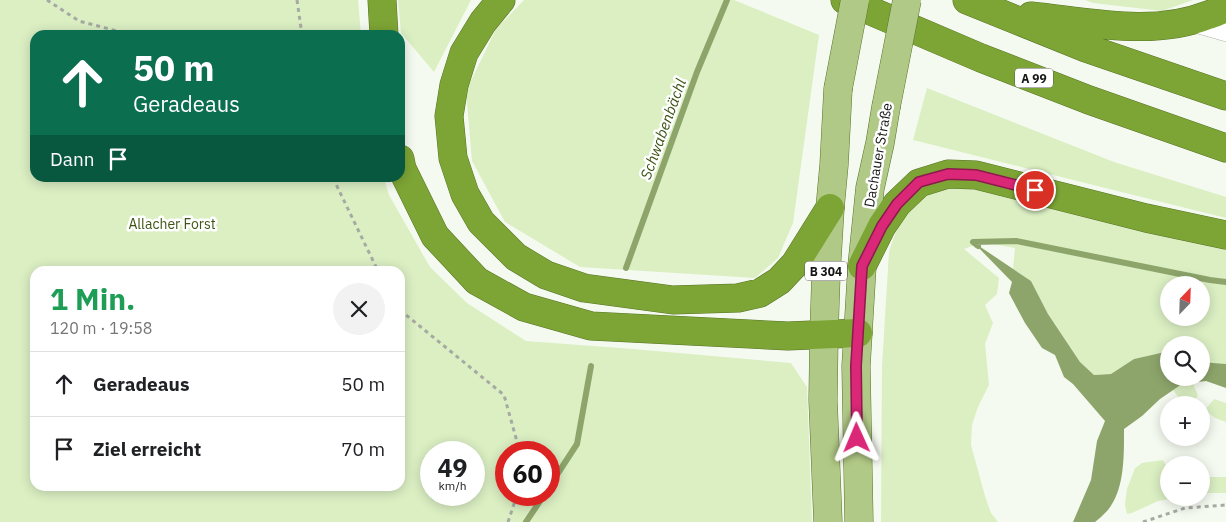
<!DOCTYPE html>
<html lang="de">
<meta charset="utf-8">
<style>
body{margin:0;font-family:"IBM Plex Sans",sans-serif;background:#f2f2f2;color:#202124;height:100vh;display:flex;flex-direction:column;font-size:19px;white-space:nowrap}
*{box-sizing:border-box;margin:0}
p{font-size:16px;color:#757577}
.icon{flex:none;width:28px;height:28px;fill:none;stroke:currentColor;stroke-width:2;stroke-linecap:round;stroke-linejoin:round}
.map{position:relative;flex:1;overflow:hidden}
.drawer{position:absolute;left:30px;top:266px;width:375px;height:225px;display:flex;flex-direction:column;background:#fff;border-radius:15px;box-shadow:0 2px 12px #0003}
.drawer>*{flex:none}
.banner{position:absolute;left:30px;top:30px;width:375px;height:152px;border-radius:15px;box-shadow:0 2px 12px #0003;background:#0b6e4f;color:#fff;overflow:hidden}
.needle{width:32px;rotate:23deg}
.fabs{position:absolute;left:1160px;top:276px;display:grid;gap:10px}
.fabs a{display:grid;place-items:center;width:50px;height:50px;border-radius:50%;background:#fff;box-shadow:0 2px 12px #0003;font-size:25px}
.speed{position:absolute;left:420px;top:441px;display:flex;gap:10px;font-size:25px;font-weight:700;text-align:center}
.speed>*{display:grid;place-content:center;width:65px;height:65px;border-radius:50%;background:#fff;box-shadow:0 2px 12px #0003;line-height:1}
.speed small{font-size:12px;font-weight:400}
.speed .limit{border:8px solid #d22;background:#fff;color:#111}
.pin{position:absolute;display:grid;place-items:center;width:42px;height:42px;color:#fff;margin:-21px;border:2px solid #fff;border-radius:50%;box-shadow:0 1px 5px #0007}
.me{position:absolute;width:55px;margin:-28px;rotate:359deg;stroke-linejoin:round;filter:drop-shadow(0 0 4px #0008)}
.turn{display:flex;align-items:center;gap:18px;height:105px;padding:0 20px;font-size:22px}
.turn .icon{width:65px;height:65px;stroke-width:2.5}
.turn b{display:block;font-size:35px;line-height:42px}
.then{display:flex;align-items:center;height:48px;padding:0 20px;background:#0003;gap:10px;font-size:19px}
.round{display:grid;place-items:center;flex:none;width:52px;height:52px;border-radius:26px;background:#f2f2f2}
.head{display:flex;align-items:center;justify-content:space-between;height:85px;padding:0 20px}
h1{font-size:30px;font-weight:700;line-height:38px;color:#1e9e55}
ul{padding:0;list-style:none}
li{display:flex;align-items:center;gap:15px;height:65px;padding:0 20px;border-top:1px solid #e0e0e0}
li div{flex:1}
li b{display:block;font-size:19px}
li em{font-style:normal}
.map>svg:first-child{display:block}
.green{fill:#dbefc3;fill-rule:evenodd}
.water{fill:#8da56b}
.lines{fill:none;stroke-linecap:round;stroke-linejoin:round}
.stream{stroke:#8da56b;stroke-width:6}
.minor-casing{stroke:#b0b4ab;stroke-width:29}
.major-casing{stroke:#597329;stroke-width:29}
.highway-casing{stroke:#597329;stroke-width:29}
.path{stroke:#a6aaa3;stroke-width:3;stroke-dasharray:4 4;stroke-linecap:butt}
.minor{stroke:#fff;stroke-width:28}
.major{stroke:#b1c986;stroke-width:28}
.highway{stroke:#7da535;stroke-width:28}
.major-bridge-casing{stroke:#597329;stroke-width:29;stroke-linecap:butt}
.major-bridge{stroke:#b1c986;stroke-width:28}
.route-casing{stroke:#8e194d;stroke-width:12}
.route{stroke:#db2777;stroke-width:9}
.labels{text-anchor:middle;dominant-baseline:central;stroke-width:5;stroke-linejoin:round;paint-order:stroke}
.shield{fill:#fff;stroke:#5b5d5a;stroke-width:1}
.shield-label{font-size:12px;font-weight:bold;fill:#151714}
.street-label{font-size:14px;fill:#151714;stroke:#fff}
.park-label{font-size:14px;fill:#3e5516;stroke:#fff}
.water-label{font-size:15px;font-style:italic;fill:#3c5314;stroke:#fff}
</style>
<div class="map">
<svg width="1226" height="522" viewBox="0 0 1226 522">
<rect width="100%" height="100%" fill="#f5faf0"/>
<path class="green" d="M 0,0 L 358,0 L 361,35 L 35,35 L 35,178 L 384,178 L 389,195 L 430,267 L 467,303 L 526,341 L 633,349 L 791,363 L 807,387 L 812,522 L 0,522 ZM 35,271 L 400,271 L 400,486 L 35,486 ZM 431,452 L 474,452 L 474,495 L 431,495 ZM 549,452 L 549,495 L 506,495 L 506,452 Z
M 398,0 L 471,0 L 434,72 L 401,33 Z
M 524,0 L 734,0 L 819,35 L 793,223 L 778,258 L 755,278 L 580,267 L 505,222 L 472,161 L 466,91 L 496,29 Z
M 1085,0 L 1193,0 L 1162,11 L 1093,3 Z
M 927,88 L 1114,162 L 1226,197 L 1226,218 L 913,140 Z
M 948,186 L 974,187 L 1036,205 L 1226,248 L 1226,364 L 1201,362 L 1201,345 L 1169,345 L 1169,353 L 1165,352 L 1134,359 L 1111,374 L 1094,375 L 1080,362 L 1048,314 L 1031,281 L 1013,269 L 1015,248 L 982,242 L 964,249 L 999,278 L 997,294 L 985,305 L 993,323 L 985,344 L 989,385 L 978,407 L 972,425 L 971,445 L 985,496 L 991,513 L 998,522 L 881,522 L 882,366 L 889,252 C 896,230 903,212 923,198 C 930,193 940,190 948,186 ZM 1169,285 L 1201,285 L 1201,318 L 1169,318 Z
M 1193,383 L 1198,396 C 1194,401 1188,402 1182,402 L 1173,390 L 1182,384 Z
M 1214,399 L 1226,403 L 1226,422 L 1215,418 L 1205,410 Z
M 1163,460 L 1169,471 L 1169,498 L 1176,498 L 1158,501 L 1132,513 L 1127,514 L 1125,505 L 1127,489 L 1135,468 L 1142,463 Z
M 1201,477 L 1226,477 L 1226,493 L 1201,493 Z"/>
<path class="water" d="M 973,242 L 1031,281 L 1048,314 L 1080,362 L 1094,375 L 1111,374 L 1134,359 L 1165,352 L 1169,353 L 1169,378 L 1201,378 L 1201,362 L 1226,364 L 1226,388 L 1206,381 L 1182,384 L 1160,399 L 1142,416 L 1124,429 C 1124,455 1125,491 1107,511 C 1103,515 1099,519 1095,522 L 1073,522 L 1091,480 L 1097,441 L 1105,421 L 1073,384 L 1064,377 L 1055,355 L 1042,348 L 1025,323 L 1009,293 L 1012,282 Z"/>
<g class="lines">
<path class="stream" d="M 978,246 L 973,242 L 1016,241 L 1210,280 L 1226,282
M 626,268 L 697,72 L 727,0
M 549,487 L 577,444 L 591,366
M 526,522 L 544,495"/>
<defs>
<path id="minor" d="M 1198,19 L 1226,27"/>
<path id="major" d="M 828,522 L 823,400 L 824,334 L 826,274 L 830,208 L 834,165 L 838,89
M 859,522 L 856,366 L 862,266 L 870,188 L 880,143 L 886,107"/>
<path id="highway" d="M 382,0 L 384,35
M 501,0 L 483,22 L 464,53 L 454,85 L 449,116 L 453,158 L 465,194 L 481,222 L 516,257 L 546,275 L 584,288 L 673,300 L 738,298 L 760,293 L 779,281 L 795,264 L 830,208
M 845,0 L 981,58 L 1089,100 L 1226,148
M 967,0 L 1086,48 L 1226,96
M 1031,16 C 1089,22 1153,37 1208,15 C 1214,13 1221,11 1226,7
M 400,159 L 402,169 L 435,236 L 477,281 L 524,307 L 591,326 L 788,336 L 858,333
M 862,266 L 882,226 L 897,204 L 919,183 L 948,174 L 976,175 L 1146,218 L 1226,235"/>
</defs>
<use href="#minor" class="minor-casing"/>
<use href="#major" class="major-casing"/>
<use href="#highway" class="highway-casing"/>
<path class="path" d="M 47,0 L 79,21 L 132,35
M 297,0 L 302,35
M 333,178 L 378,271
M 400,310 L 504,395 L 516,438 L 517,452
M 508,522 L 517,495
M 1143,522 L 1185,508 L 1226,505"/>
<use href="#minor" class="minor"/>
<use href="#major" class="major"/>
<use href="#highway" class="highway"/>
<defs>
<path id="major-bridge" d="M 838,89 L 855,0
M 886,107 L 907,0"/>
</defs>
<use href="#major-bridge" class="major-bridge-casing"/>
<use href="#major-bridge" class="major-bridge"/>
</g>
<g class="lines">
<defs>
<path id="route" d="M 857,438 L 856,366 L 862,266 L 882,226 L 897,204 L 919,182 L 948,174 L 976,175 L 1035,190"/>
</defs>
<use href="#route" class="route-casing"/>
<use href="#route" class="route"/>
</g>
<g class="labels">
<g class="shield">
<rect x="1015" y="68.5" width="38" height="19" rx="4"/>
<rect x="805" y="261.5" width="42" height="19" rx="4"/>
</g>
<g class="shield-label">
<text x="1034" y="78">A 99</text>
<text x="826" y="271">B 304</text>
</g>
<g class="street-label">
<text transform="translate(878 155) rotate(-80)">Dachauer Straße</text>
</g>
<g class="park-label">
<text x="172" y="224">Allacher Forst</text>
</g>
<g class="water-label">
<text transform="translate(663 129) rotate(-70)">Schwabenbächl</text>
</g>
</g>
</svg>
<div class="fabs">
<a><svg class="needle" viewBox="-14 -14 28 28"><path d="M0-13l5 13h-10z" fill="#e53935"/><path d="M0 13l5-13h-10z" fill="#757577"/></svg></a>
<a><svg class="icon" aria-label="search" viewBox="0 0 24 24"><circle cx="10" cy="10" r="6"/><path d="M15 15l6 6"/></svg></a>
<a>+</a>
<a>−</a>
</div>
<div class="speed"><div>49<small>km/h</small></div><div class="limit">60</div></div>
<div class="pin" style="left:1035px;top:190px;background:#d93025"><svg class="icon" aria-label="arrive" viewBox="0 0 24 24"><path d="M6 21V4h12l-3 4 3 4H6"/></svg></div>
<svg class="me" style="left:857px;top:438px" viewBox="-20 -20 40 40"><path d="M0-17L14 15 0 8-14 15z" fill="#db2777" stroke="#fff" stroke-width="4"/></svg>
<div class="banner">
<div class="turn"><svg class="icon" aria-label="ahead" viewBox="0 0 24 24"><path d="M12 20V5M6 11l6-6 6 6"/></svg><div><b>50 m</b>Geradeaus</div></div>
<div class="then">Dann<svg class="icon" aria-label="arrive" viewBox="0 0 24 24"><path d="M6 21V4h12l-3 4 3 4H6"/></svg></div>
</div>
<section class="drawer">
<div class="head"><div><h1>1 Min.</h1><p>120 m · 19:58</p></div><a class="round"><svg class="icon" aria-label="close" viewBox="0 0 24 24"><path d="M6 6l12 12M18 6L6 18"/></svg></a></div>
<ul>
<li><svg class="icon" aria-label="ahead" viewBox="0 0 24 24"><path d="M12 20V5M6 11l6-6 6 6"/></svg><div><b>Geradeaus</b></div><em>50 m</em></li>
<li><svg class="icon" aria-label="arrive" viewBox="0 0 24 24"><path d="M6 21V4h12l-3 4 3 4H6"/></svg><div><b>Ziel erreicht</b></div><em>70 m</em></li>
</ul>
</section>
</div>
